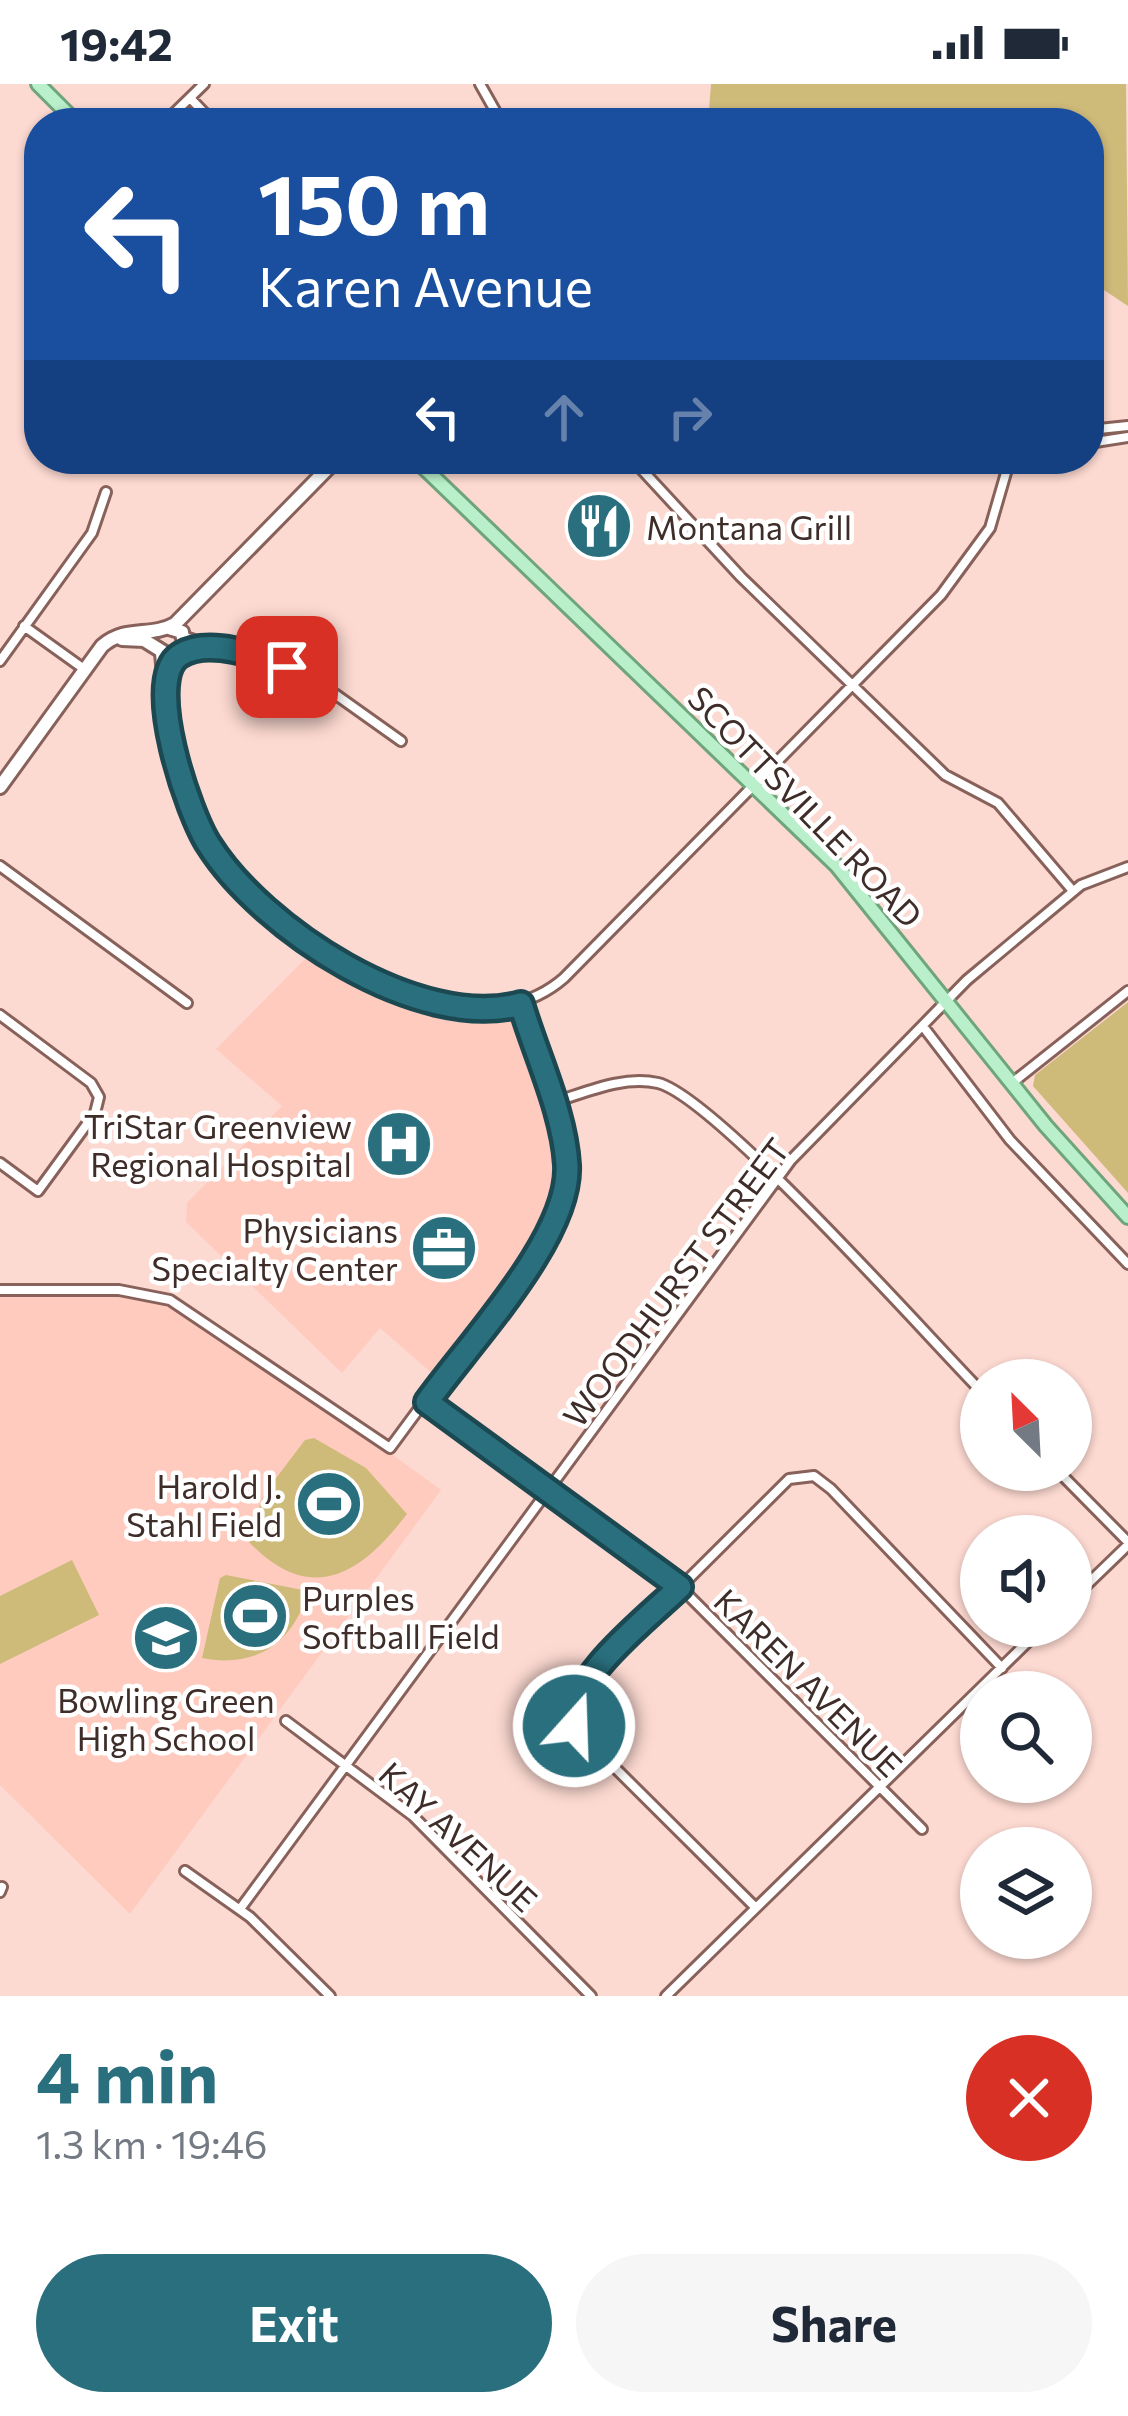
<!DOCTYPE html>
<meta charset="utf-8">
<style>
body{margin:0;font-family:Commissioner,sans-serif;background:#f6f6f7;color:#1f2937;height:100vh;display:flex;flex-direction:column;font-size:45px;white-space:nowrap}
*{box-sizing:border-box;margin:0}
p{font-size:39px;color:#747a83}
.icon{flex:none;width:66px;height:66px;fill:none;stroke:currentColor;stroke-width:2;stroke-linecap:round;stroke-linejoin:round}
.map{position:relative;height:1912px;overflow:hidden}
.drawer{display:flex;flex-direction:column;background:#fff;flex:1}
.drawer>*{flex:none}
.banner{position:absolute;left:24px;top:24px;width:1080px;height:366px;border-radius:48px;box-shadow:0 3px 9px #0004;background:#1a4fa0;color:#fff;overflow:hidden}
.needle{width:78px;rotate:336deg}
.buttons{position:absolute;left:960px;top:1275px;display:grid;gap:24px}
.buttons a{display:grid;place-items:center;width:132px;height:132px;border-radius:50%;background:#fff;box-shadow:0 3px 9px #0004;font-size:60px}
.pin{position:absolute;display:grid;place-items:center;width:102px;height:102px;color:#fff;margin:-51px;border-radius:24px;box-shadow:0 6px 18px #0006}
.me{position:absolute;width:132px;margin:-66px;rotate:20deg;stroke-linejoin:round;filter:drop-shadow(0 0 9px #0008)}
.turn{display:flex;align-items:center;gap:42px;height:252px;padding:0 36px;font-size:54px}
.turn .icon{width:156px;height:156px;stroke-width:2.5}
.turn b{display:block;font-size:84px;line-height:102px}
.lanes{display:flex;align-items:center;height:114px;padding:0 36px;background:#0003;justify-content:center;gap:60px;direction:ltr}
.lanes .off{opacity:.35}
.round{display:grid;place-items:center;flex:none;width:126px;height:126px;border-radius:63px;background:#f6f6f7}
.summary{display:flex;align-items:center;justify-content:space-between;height:204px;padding:0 36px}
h1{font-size:72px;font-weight:700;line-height:90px;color:#296f7d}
.action{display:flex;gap:24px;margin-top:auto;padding:24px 36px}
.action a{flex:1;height:138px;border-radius:72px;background:#296f7d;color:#fff;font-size:48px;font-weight:700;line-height:138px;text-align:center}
.action a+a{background:#f6f6f7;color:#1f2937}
.status{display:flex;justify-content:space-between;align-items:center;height:84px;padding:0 60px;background:#fff;direction:ltr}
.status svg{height:33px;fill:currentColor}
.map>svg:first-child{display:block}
.built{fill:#ffcbbf}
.green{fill:#ceba79}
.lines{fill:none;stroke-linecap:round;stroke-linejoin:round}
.street-casing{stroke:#88625a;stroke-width:14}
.secondary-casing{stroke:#88625a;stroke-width:18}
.primary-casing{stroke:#6fa57b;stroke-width:18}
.street{stroke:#fff;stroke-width:8}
.secondary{stroke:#fff;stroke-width:12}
.primary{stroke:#b9efca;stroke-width:12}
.route-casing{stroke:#1b4851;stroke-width:30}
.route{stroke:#296f7d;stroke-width:21}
.labels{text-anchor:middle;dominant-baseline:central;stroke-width:9;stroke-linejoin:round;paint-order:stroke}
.poi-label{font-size:33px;fill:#3e2d29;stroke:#fff;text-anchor:end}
.street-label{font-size:33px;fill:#3e2d29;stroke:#fff}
</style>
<div class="status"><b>19:42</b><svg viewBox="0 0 49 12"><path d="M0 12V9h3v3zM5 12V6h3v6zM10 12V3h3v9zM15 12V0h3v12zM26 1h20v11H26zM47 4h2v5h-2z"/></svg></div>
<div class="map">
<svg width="1128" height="1912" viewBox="0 0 1128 1912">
<rect width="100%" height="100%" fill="#fcd9d1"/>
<path class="built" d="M 312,868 L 379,911 L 459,932 L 510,936 L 548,1040 L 559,1081 L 552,1130 L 434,1291 L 380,1244 L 342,1289 L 186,1138 L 187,1119 L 282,1022 L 216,965 Z
M 0,1205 L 107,1206 L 158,1212 L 245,1264 L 441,1406 L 130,1830 L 0,1701 Z"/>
<path class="green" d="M 711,0 L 1126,0 L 1128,222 L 1089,196 L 1089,39 L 849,39 L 830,32 L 817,39 L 708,39 Z
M 1128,918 L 1128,1109 L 1033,1002 L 1035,991 Z
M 314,1354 L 366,1384 L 407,1430 C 359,1493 309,1522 247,1456 L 264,1410 L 305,1356 Z
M 72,1476 L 99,1531 L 0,1580 L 0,1512 Z
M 226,1491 L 308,1507 C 294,1559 255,1585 202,1574 L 220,1494 Z"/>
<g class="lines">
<defs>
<path id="street" d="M 480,0 L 502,39
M 190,14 L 214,39
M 164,39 L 204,0
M 1089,346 L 1128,342
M 1089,359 L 1128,353
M 632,375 L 741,493 L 945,691 L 998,719 L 1073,807
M 24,542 L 84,585
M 185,553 L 311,593 L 401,657
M 160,569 C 165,630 174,701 206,756 C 261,851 462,983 564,894 L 941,511 L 990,444 L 1010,375
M 185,569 L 218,565
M 0,577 L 92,449 L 106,408
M 165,601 L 177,573
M 0,782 L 187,919
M 0,931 L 91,999 L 99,1013 L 95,1029 L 38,1107 L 0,1079
M 925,945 L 1010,1056 L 1128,1180
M 1012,999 L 1128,907
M 551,1019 C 585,1009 622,991 658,999 C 715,1013 926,1251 981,1307
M 0,1206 L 119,1206 L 170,1216 L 390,1364 L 548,1150 C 590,1077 542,993 521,920
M 427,1318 L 680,1503 L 922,1745
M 1057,1386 L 1128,1458
M 1071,1516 L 1128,1461
M 286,1637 L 413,1732 L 591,1912
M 185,1787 L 250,1833 L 330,1912
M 0,1808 L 2,1803
M 756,1824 L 577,1646 L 572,1623 L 591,1592 L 789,1395 L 814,1392 L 831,1405 L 1002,1584
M 240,1825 L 791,1076 L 967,896 L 1081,801 L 1128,783
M 666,1912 L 1044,1542"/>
<path id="secondary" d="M 122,555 L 144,556 L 173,574 L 185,567 L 182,548 L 169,544
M 0,703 L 102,562 C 126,541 150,554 175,540 L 337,375"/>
<path id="primary" d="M 38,0 L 77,39
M 415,375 L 837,782 L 1046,1042 L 1128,1133"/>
</defs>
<use href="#street" class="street-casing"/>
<use href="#secondary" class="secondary-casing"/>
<use href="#primary" class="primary-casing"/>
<use href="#street" class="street"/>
<use href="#secondary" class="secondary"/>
<use href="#primary" class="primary"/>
</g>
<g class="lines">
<defs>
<path id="route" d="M 287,583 C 259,572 209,553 180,571 C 142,595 189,731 209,761 C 262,845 419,948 521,920 C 536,971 564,1028 567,1081 C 571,1153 469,1259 427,1318 L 680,1503 C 651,1531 562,1600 574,1642"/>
</defs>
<use href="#route" class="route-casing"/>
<use href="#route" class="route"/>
</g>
<defs>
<symbol id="restaurant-disc" viewBox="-11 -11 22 22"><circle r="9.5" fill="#296f7d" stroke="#fff"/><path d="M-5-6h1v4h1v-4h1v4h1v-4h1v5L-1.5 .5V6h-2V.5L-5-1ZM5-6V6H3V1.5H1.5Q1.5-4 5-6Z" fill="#fff"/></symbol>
<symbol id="hospital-disc" viewBox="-11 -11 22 22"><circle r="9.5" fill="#296f7d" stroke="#fff"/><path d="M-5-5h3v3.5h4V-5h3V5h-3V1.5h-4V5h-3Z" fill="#fff"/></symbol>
<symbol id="office-disc" viewBox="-11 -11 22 22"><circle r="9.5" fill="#296f7d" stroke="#fff"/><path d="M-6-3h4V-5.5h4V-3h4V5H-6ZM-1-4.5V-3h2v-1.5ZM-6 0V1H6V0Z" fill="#fff"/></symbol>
<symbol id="stadium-disc" viewBox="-11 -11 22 22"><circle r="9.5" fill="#296f7d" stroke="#fff"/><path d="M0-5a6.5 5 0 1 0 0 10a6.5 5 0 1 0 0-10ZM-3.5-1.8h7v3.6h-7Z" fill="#fff"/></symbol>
<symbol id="school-disc" viewBox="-11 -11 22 22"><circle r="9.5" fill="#296f7d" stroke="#fff"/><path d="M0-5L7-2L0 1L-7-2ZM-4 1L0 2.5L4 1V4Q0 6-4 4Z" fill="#fff"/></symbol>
</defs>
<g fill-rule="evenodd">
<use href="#restaurant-disc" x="561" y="404" width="76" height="76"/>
<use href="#hospital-disc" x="361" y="1022" width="76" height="76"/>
<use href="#office-disc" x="406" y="1126" width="76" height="76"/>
<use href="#stadium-disc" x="291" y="1382" width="76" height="76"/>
<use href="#stadium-disc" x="217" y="1494" width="76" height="76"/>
<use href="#school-disc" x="128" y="1516" width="76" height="76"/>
</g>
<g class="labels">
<g class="poi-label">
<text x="646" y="442" text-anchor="start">Montana Grill</text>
<text x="352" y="1041">TriStar Greenview<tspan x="352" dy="38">Regional Hospital</tspan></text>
<text x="398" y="1145">Physicians<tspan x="398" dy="38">Specialty Center</tspan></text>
<text x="282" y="1401">Harold J.<tspan x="282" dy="38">Stahl Field</tspan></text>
<text x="302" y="1513" text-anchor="start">Purples<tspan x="302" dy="38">Softball Field</tspan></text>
<text x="166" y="1615" text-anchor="middle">Bowling Green<tspan x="166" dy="38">High School</tspan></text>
</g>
<g class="street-label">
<text transform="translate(806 722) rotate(46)">SCOTTSVILLE ROAD</text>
<text transform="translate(675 1198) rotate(-53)">WOODHURST STREET</text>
<text transform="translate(809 1598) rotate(45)">KAREN AVENUE</text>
<text transform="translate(459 1752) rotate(43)">KAY AVENUE</text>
</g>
</g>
</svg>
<div class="buttons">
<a><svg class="needle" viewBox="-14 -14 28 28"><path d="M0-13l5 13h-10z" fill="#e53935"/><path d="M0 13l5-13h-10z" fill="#747a83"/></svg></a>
<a><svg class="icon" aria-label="sound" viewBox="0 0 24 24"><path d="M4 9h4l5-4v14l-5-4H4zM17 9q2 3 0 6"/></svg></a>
<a><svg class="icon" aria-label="search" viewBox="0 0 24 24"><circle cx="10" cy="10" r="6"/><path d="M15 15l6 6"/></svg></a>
<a><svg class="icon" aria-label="layers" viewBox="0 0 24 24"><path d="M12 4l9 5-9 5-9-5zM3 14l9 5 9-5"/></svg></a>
</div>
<div class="pin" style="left:287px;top:583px;background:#d93025"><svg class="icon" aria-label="arrive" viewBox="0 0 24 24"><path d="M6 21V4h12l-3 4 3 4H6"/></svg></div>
<svg class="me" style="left:574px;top:1642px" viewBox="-20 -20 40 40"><circle r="17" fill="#296f7d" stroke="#fff" stroke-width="3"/><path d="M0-11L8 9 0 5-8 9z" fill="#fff"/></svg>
<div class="banner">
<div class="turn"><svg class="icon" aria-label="left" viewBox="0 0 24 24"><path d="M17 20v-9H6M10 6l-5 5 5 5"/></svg><div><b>150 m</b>Karen Avenue</div></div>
<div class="lanes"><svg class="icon" aria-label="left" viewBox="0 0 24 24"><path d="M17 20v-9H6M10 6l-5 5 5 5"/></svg><svg class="icon off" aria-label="ahead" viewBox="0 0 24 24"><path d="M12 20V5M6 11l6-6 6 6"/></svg><svg class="icon off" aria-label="right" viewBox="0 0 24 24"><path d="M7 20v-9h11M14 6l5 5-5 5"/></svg></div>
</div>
</div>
<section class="drawer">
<div class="summary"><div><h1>4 min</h1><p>1.3 km · 19:46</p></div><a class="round" style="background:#d93025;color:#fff"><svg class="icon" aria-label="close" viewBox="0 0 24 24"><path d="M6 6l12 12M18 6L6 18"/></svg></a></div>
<div class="action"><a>Exit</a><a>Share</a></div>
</section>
